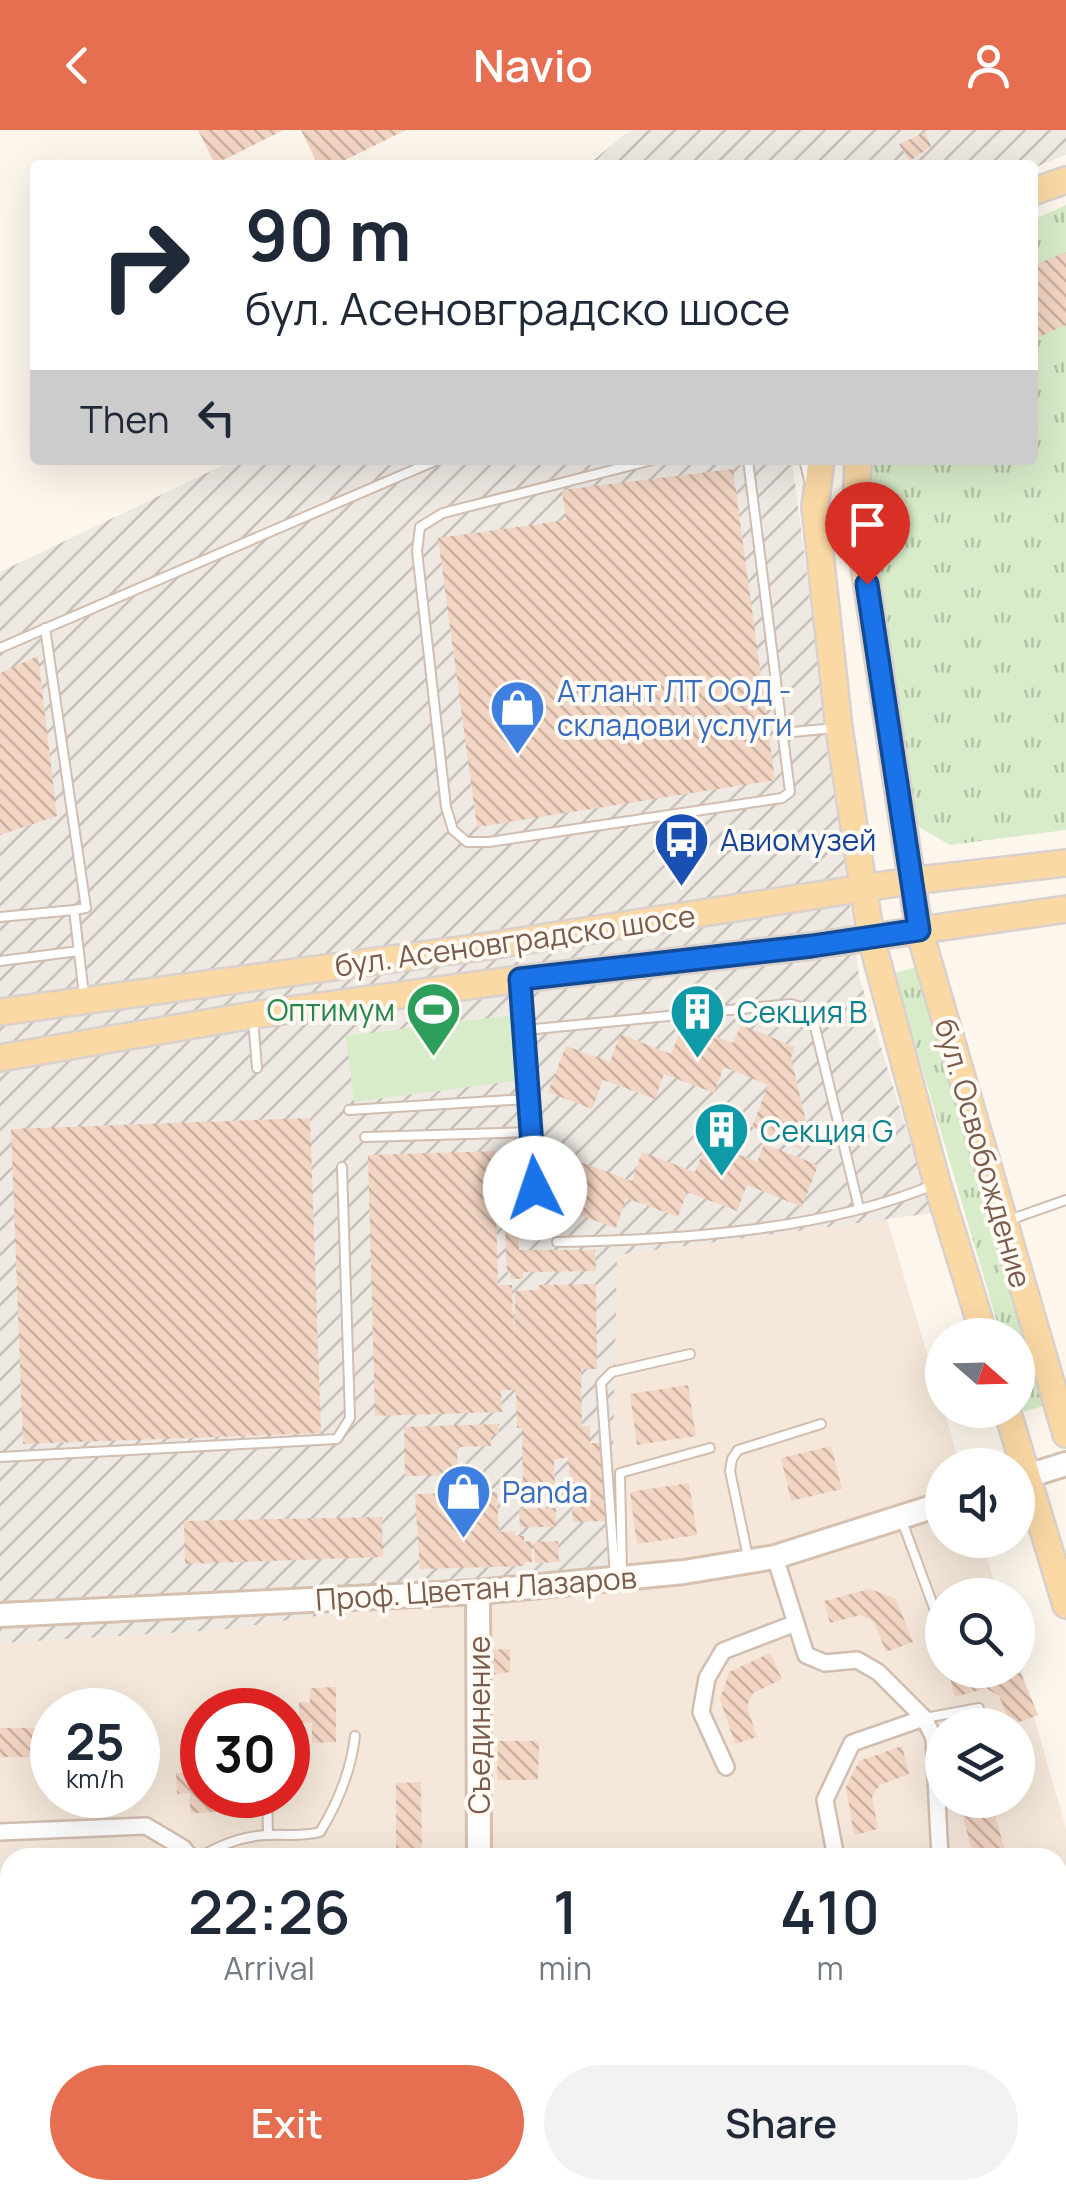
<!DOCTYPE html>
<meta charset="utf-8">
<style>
body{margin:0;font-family:Manrope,sans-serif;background:#f2f2f3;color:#1f2937;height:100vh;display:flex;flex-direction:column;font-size:38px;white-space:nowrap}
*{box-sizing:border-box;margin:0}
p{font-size:32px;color:#747a83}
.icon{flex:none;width:55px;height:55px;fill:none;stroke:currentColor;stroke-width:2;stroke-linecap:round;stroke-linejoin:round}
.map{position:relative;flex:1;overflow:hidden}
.panel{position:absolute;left:0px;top:1718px;width:1068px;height:352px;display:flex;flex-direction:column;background:#fff;border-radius:30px 30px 0 0;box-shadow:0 10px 40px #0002}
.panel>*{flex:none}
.top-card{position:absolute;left:30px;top:30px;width:1008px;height:305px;border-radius:10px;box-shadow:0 10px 40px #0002;background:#fff;color:#1f2937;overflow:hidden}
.needle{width:65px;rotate:110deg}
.fabs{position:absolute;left:925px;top:1188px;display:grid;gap:20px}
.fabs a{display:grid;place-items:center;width:110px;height:110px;border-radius:50%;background:#fff;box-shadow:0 10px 40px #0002;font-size:50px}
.speed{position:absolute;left:30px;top:1558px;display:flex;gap:20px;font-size:50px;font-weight:700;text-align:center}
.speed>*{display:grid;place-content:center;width:130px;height:130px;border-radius:50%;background:#fff;box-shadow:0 10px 40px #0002;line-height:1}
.speed small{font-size:25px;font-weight:400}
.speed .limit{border:15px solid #d22;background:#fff;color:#111}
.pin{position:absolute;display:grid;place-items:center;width:85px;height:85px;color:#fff;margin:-102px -42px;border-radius:50% 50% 50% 0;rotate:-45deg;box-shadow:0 0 10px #0007}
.pin .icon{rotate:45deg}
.me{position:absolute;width:110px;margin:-55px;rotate:356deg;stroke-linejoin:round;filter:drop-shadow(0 0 8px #0008)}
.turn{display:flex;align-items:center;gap:35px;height:210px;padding:0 50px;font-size:45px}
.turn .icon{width:130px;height:130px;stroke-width:2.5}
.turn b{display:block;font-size:70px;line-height:85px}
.then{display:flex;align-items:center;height:95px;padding:0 50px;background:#0003;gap:20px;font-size:38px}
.eta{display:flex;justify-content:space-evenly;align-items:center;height:170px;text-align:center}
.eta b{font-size:60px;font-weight:600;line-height:70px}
.button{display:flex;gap:20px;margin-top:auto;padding:20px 50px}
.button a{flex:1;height:115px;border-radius:60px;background:#e76f51;color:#fff;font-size:40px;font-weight:600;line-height:115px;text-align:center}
.button a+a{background:#f2f2f3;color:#1f2937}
header{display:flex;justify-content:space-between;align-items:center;height:130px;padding:0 50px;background:#e76f51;color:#fff;font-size:45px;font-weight:600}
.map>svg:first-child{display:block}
.residential{fill:#f5e8da;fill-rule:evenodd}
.industrial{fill:url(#industrial-furrows)}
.education{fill:#f3e8fa}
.grass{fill:url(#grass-tufts)}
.garden{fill:#d8ecc9}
.building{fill:url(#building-back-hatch)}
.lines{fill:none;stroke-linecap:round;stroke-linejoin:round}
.lane-casing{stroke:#d1beb0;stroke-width:12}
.street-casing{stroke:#d1beb0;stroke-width:20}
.secondary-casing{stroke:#d6c0b0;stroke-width:28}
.primary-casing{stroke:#dad1cd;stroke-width:30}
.lane{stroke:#fff;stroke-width:8}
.street{stroke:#fff;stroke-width:15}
.secondary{stroke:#fff;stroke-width:22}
.primary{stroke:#fbd9a5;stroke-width:25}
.route-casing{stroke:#114b97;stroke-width:25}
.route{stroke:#1a73e8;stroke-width:18}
.labels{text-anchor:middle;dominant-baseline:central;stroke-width:8;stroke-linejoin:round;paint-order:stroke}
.shop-label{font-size:30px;fill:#366cbe;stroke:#fffaf3;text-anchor:start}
.transit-label{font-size:30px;fill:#164399;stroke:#fffaf3;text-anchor:start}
.street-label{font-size:30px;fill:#7a5c4d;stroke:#fffaf3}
.leisure-label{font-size:30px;fill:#27864d;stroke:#fffaf3;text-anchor:end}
.culture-label{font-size:30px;fill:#0d838f;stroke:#fffaf3;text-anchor:start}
</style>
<header><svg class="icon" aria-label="back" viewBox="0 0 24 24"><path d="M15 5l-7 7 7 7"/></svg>Navio<svg class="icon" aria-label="person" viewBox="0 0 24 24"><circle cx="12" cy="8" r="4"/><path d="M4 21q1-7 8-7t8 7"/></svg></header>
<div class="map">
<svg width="1066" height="2069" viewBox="0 0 1066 2069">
<defs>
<pattern id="industrial-furrows" width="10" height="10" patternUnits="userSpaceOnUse" patternTransform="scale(2.5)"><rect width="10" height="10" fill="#efe9e4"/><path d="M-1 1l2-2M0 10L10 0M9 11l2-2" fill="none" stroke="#c7c0bb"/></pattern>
<pattern id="grass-tufts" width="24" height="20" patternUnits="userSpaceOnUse" patternTransform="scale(2.5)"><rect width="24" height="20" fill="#d8ecc9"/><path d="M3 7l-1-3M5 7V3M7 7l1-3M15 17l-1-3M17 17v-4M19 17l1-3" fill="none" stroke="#b4c2a5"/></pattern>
<pattern id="building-back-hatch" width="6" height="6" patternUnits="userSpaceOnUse" patternTransform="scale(2.5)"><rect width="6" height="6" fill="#f3d5c3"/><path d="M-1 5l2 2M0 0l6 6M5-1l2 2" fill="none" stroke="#cab0a1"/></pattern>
</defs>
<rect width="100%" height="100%" fill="#fdf6ec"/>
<path class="residential" d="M 887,1089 L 960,1335 L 942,1335 L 942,1410 L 982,1410 L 998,1465 L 942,1465 L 942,1540 L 1018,1540 L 1018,1532 L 1066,1698 L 1066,2069 L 0,2069 L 0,1513 L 221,1500 L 521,1456 L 616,1125 ZM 52,1580 L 138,1580 L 138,1665 L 52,1665 ZM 202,1580 L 288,1580 L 288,1665 L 202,1665 ZM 942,1595 L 1018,1595 L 1018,1670 L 942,1670 ZM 10,1728 L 1058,1728 L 1058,2060 L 10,2060 Z"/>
<path class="industrial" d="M 635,0 L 1066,0 L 1066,25 L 1033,38 L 1032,35 L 588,35 L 625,4 Z
M 234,330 L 792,330 L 859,846 L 932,1083 L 617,1125 L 611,1437 L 521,1456 L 221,1500 L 0,1513 L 0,442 Z"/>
<path class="education" d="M 10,1921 L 10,2060 L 139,2060 L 132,2069 L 11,2069 L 0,2060 L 0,1934 Z
M 402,2060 L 499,2060 L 502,2069 L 313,2069 Z"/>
<path class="grass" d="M 1066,75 L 1066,700 L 950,715 L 914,694 L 874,410 L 872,330 L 1032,330 L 1033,90 Z
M 917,837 L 1043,1276 L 1023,1282 L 1018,1262 L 1018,1205 L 1001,1205 L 894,843 Z"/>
<path class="garden" d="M 514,885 L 522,950 L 354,972 L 346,906 Z"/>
<path class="building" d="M 198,0 L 284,0 L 215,34 Z
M 301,0 L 406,0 L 335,35 L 318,35 Z
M 925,2 L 931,16 L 910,31 L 899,14 Z
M 1066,122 L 1066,195 L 1039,207 L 1032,192 L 1032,136 Z
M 733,339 L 775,650 L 477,697 L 438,408 L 566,390 L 562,360 Z
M 38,526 L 57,686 L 0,705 L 0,543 Z
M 683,894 L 733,913 L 741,895 L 795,917 L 791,928 L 809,1004 L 801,1020 L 752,997 L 768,955 L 724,937 L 714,963 L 664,944 L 655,969 L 603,950 L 592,979 L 548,962 L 566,916 L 610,932 L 620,904 L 671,924 Z
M 310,988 L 321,1303 L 23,1314 L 11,999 Z
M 707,1012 L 757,1032 L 764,1014 L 818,1035 L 802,1077 L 747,1055 L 737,1081 L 687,1062 L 678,1087 L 626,1068 L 616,1098 L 543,1072 L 561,1025 L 632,1051 L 642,1022 L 695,1042 Z
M 495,1021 L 495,1048 L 525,1047 L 526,1075 L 519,1075 L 519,1120 L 595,1120 L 596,1141 L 523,1142 L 523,1149 L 511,1149 L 511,1143 L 507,1143 L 504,1076 L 496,1076 L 498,1155 L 512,1155 L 514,1209 L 515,1161 L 538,1160 L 538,1155 L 596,1154 L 597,1239 L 581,1239 L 582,1296 L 590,1296 L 590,1313 L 603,1313 L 605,1391 L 573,1392 L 568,1327 L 554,1330 L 555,1360 L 523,1361 L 522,1298 L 517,1298 L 516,1260 L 501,1260 L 502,1282 L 375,1286 L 368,1025 Z
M 688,1255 L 696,1306 L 637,1315 L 630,1264 Z
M 499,1294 L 499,1304 L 491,1305 L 491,1316 L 457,1317 L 458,1345 L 405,1346 L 404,1297 Z
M 831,1316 L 842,1359 L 791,1371 L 781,1328 Z
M 689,1353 L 697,1405 L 637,1414 L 630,1362 Z
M 497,1362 L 499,1402 L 515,1401 L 515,1406 L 524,1406 L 524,1412 L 532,1411 L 532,1432 L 525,1432 L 525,1436 L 420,1439 L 415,1364 Z
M 556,1378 L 556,1397 L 520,1397 L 519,1379 Z
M 382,1387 L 383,1427 L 185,1434 L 184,1391 Z
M 558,1411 L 559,1432 L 535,1433 L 534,1412 Z
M 870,1459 L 896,1469 L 913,1512 L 886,1522 L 874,1492 L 861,1485 L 830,1493 L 824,1471 Z
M 510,1519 L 510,1542 L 485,1546 L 484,1520 Z
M 770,1523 L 782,1549 L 753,1563 L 747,1576 L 757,1607 L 735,1614 L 720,1569 L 729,1542 Z
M 966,1540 L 1021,1543 L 1038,1585 L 1011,1595 L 999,1566 L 986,1558 L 955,1567 L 949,1544 Z
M 336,1557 L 336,1612 L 312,1613 L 312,1593 L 299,1592 L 299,1572 L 310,1573 L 310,1558 Z
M 0,1598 L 52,1598 L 52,1627 L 0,1627 Z
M 498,1611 L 539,1611 L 538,1650 L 497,1650 Z
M 902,1616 L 909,1644 L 880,1655 L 872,1667 L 878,1699 L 854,1705 L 846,1657 L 859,1631 Z
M 202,1626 L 202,1665 L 216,1665 L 216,1682 L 190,1683 L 190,1663 L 177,1664 L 176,1643 L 191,1643 L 191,1627 Z
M 421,1652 L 422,1728 L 396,1728 L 396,1653 Z
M 992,1675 L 1007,1728 L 974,1728 L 962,1683 Z
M 0,1764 L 10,1764 L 10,1789 L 0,1789 Z"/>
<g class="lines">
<defs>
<path id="lane" d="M 652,330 L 443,383 L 420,397 L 417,421 L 446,677 L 453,700 L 467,712 L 489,712 L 782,668 L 790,662 L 748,330
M 804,330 L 809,350
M 45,498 L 86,778 L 74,780
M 0,518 L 437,330
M 783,603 L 834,598
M 0,787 L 74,780 L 84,865
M 0,831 L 79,821
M 253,889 L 257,938
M 525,900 L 791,874 L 807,879 L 815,897 L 859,1078
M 349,980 L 528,969
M 365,1007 L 531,1002
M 1009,1090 L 1066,1070
M 557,1112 C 675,1110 823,1101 933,1055
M 0,1327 L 337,1309 L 350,1288 L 342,1037
M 902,1391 L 937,1486
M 748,1427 L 730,1341 L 732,1329 L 738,1320 L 821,1294
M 622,1444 L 620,1343 L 710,1318
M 615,1445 L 601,1253 L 612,1242 L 690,1224
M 925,1588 L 979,1578
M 267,1665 L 268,1704
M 198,1728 C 220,1715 244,1705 270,1705 C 288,1704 302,1707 320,1702 C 339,1671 351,1641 355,1606
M 268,2060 L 268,2069
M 638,2060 L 640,2069
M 830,2069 L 830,2066 L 935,2060"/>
<path id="street" d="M 520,849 L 535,1058
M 775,1427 L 806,1525 L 825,1533 L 857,1530 L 878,1542 L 924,1588 L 934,1608 L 940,1728
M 726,1637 L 701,1582 L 707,1548 L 723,1521 L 796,1493
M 0,1702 L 146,1696 L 183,1718 L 191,1728
M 836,1728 L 825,1670 L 852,1613 L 924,1588
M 0,1835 L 10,1835
M 155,2069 L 163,2060
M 944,2069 L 944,2060"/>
<path id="secondary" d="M 1018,1349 L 1066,1334
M 478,1462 L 479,1728
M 0,1485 L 478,1462 L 684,1442 L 775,1427 L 942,1374
M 527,2060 L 530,2069"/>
<path id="primary" d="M 1032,62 L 1066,50
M 821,330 L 815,377 L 839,598 L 871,808 L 937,1053 L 984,1205
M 858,330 L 856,382 L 919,800 L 1066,1304
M 0,882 L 481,817 L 910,751 L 1066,733
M 0,928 L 253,885 L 520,849 L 812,816 L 1066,779
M 1007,1280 L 1066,1475"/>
</defs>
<use href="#lane" class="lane-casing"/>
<use href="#street" class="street-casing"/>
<use href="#secondary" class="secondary-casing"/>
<use href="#primary" class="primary-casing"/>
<use href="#lane" class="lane"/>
<use href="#street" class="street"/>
<use href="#secondary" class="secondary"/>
<use href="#primary" class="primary"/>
</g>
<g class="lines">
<defs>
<path id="route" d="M 535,1058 L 520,849 L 812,816 L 919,800 L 867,454"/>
</defs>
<use href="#route" class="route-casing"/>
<use href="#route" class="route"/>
</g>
<defs>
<symbol id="shop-pin" viewBox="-11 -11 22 30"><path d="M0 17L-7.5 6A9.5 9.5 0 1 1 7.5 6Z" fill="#3f7fe0" stroke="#fffaf3"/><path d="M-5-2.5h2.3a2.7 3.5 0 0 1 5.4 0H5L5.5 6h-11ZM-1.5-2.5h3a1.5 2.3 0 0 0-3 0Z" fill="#fff"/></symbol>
<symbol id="bus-pin" viewBox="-11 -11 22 30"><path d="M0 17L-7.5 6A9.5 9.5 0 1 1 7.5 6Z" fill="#1a4fb4" stroke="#fffaf3"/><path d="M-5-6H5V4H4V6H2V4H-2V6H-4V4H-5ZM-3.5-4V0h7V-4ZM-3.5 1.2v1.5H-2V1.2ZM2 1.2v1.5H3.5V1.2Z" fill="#fff"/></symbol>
<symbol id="stadium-pin" viewBox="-11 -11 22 30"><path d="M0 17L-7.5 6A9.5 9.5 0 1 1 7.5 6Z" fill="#2e9e5b" stroke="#fffaf3"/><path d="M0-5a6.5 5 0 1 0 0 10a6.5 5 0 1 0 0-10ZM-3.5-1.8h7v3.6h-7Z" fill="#fff"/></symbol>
<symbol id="building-pin" viewBox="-11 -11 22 30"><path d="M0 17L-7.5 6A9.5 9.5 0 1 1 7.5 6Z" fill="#0f9aa8" stroke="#fffaf3"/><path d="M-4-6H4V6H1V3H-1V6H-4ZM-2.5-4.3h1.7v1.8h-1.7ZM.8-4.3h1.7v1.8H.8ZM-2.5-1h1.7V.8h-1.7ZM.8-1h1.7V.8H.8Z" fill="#fff"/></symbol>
</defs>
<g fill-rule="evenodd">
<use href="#shop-pin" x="486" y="546" width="63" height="86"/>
<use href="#bus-pin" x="650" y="678" width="63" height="86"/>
<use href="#stadium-pin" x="402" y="848" width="63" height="86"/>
<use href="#building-pin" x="666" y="850" width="63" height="86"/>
<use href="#building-pin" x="690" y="968" width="63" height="86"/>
<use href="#shop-pin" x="432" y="1330" width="63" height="86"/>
</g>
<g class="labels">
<g class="shop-label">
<text x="557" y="560">Атлант ЛТ ООД -<tspan x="557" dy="34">складови услуги</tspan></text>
<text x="502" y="1361">Panda</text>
</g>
<g class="transit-label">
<text x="720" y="709">Авиомузей</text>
</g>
<g class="street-label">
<text transform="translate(515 810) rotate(-8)">бул. Асеновградско шосе</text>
<text transform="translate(984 1023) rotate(74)">бул. Освобождение</text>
<text transform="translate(476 1458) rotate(-4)">Проф. Цветан Лазаров</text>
<text transform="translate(478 1595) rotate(-90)">Съединение</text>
</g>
<g class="leisure-label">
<text x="395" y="879">Оптимум</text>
</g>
<g class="culture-label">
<text x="737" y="881">Секция B</text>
<text x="760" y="1000">Секция G</text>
</g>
</g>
</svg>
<div class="fabs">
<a><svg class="needle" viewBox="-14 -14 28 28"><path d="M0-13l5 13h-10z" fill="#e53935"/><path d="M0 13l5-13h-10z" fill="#747a83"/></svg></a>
<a><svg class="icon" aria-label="sound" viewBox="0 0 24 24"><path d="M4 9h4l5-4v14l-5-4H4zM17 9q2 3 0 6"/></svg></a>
<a><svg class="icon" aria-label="search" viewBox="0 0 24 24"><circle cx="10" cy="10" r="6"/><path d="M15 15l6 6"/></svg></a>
<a><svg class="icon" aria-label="layers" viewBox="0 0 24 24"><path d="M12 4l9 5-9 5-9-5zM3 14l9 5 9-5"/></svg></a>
</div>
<div class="speed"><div>25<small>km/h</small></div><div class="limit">30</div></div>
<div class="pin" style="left:867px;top:454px;background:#d93025"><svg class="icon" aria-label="arrive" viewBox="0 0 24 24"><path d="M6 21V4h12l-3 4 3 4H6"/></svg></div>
<svg class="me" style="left:535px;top:1058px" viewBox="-20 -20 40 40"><circle r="19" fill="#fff"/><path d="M0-13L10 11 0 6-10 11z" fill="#1a73e8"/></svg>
<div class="top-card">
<div class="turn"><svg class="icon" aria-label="right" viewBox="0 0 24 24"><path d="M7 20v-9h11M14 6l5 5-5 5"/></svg><div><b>90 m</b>бул. Асеновградско шосе</div></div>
<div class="then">Then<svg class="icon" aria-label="left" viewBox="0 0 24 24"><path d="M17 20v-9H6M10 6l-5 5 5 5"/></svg></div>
</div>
<section class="panel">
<div class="eta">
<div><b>22:26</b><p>Arrival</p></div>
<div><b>1</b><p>min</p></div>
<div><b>410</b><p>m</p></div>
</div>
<div class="button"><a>Exit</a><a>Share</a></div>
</section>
</div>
